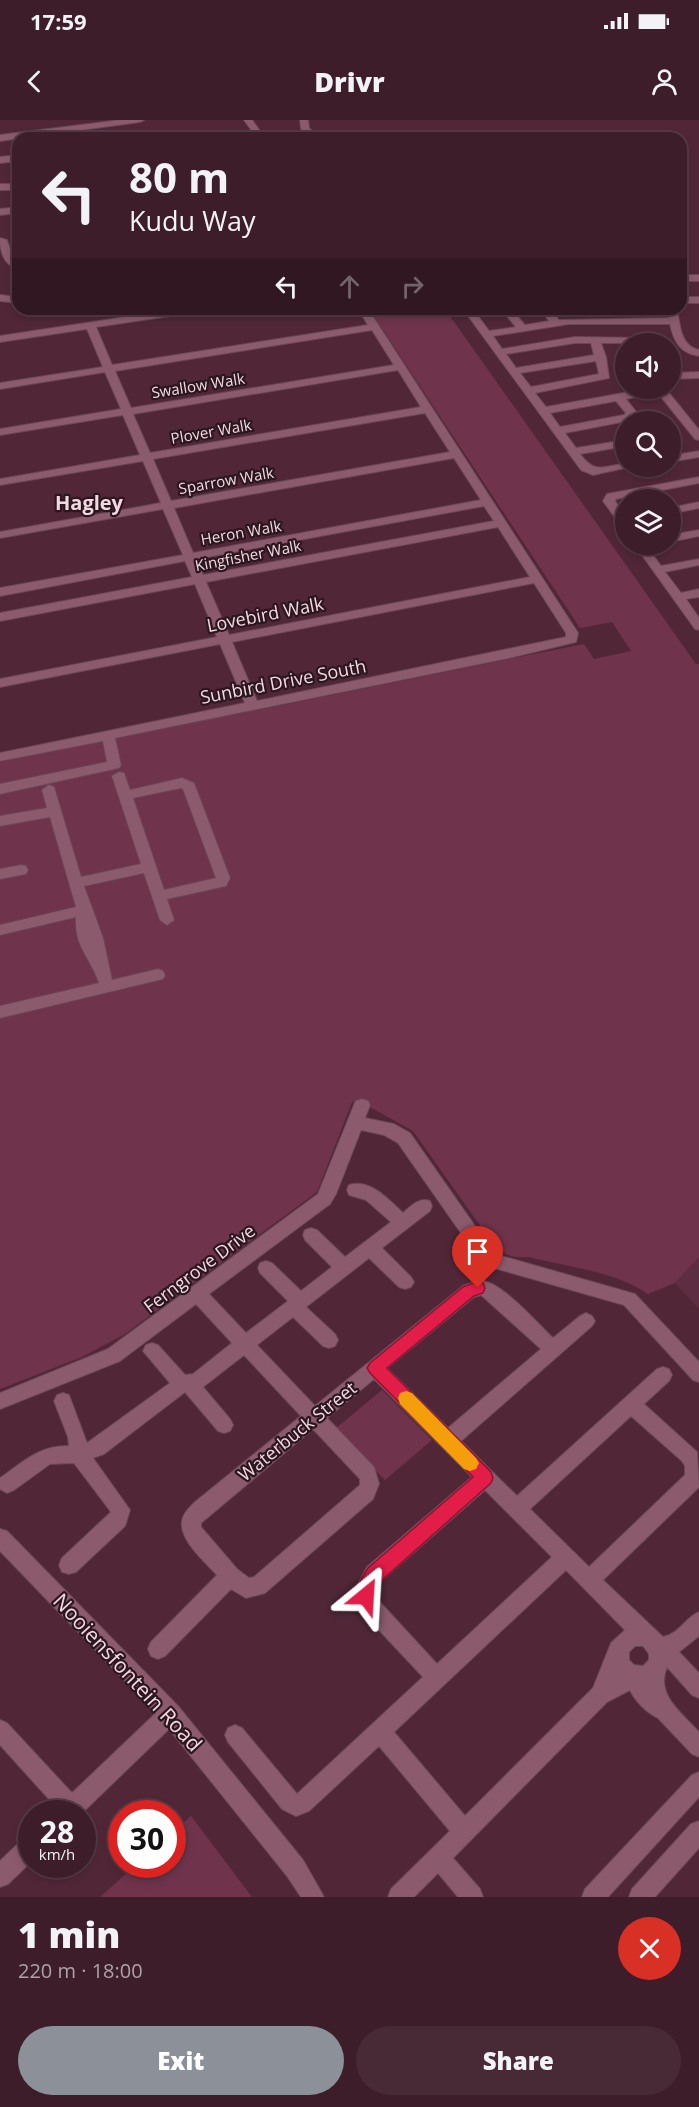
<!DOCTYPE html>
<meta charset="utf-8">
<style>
body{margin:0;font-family:"Open Sans",sans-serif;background:#482a36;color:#f1f3f6;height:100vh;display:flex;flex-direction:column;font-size:22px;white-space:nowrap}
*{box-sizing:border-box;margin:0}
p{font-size:20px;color:#ada2a8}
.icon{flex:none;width:33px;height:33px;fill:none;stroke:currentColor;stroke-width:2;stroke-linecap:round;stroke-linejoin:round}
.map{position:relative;height:1777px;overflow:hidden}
.drawer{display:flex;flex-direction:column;background:#3d1d2a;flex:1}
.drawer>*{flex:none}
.hud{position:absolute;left:12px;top:12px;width:675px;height:183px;border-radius:18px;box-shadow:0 3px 9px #0003,0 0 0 2px #563b47;background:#3d1d2a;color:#f1f3f6;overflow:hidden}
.controls{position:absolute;left:615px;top:213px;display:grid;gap:12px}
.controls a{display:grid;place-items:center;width:66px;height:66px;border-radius:50%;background:#3d1d2a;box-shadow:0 3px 9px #0003,0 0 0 2px #563b47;font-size:30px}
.speed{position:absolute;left:18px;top:1680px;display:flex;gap:12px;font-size:30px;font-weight:700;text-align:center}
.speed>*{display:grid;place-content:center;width:78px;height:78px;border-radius:50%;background:#3d1d2a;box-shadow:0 3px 9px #0003,0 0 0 2px #563b47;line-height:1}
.speed small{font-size:15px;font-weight:400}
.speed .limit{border:9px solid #d22;background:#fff;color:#111}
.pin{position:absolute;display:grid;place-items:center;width:51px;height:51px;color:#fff;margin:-62px -26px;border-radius:50% 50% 50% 0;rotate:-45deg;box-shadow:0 0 6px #0007}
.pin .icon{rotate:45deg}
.me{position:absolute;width:66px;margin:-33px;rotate:27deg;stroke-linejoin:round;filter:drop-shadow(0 0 4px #0008)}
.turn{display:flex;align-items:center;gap:21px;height:126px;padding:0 18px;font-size:27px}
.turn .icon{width:78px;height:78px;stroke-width:2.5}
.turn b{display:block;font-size:42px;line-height:51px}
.lanes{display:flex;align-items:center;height:57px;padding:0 18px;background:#0003;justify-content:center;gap:30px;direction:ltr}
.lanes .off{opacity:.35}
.round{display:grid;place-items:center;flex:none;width:63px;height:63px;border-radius:32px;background:#482a36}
.head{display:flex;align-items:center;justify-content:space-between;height:102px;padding:0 18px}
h1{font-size:36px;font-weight:800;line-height:45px}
.action{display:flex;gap:12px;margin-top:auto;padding:12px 18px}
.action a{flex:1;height:69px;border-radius:36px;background:#8c9099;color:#fff;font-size:24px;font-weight:800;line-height:69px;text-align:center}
.action a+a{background:#482a36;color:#f1f3f6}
.status{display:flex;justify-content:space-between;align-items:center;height:42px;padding:0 30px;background:#3d1d2a;direction:ltr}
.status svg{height:16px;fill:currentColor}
header{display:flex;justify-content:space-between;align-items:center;height:78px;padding:0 18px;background:#3d1d2a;font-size:27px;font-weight:800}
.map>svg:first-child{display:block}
.built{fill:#5f2d41}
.green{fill:#6f344c}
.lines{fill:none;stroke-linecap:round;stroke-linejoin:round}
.minor-casing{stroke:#6a4755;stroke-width:2}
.minor{fill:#8b5b6d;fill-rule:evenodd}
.route{fill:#e11d48;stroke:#92132f;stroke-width:1.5}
.slow{fill:#f59e0b}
.labels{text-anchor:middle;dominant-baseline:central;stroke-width:4.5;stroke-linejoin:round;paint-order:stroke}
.far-street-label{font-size:15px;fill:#f4d8e1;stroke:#2b171f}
.street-label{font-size:18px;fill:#f4d8e1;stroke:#2b171f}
.far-district-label{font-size:20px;font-weight:bold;fill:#f4d8e1;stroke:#2b171f}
.near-street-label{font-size:21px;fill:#f4d8e1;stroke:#2b171f}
</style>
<div class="status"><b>17:59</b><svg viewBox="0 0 49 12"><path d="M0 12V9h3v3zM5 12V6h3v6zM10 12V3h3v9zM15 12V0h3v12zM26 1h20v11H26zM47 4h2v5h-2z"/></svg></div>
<header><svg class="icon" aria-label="back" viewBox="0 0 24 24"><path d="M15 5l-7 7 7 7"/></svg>Drivr<svg class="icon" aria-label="person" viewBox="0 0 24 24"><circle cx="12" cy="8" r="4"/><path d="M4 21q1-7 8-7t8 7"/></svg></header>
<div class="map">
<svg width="699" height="1777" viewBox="0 0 699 1777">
<rect width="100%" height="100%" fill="#512738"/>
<path class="built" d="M 699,1137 L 699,1189 L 675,1163 Z"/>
<path class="green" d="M 369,189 L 445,189 L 696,544 L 699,544 L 699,1137 L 675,1163 L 648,1174 C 615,1151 567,1147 529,1137 C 517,1138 505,1136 496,1128 L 413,1011 L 368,986 L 352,982 L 317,1072 L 125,1214 L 82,1237 L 0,1269 L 0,642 L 584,524 L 594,539 L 631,531 L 612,502 L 580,508 Z
M 382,1270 L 432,1320 L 385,1360 L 335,1309 Z
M 191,1696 L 252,1777 L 100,1777 L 136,1745 L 172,1744 L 173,1712 Z"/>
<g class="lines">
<defs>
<path id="minor" d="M 121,0 L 144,0 L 140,2 L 0,21 L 0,15 Z
M 244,0 L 252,0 L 265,18 L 257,18 Z
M 300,0 L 308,0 L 309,8 L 318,18 L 309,18 L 301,9 Z
M 202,11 L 215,18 L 165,18 L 169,15 Z
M 18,35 L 18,41 L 0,43 L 0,37 Z
M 0,64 L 18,64 L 18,70 L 0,70 Z
M 18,87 L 18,93 L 0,95 L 0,89 Z
M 0,118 L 7,120 L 14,141 L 18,143 L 18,150 C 4,144 0,133 0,118 Z
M 681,155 L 699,155 L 699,161 L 681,161 Z
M 0,175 L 18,177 L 18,183 L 0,181 Z
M 681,177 L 699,177 L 699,183 L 681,183 Z
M 178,189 L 202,189 L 197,192 L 96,207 L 112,245 L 368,205 L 358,189 L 368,189 L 578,513 L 576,522 L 509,538 L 115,618 L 121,645 L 119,648 L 0,674 L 0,664 L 107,642 L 103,621 L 0,641 L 0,633 L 245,583 L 220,524 L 0,567 L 0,559 L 217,517 L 195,464 L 0,501 L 0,493 L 192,457 L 185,441 L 0,476 L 0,468 L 183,435 L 163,389 L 0,418 L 0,412 L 161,383 L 143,341 L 0,365 L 0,359 L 140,335 L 123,295 L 0,315 L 0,309 L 121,289 L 105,252 L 0,269 L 0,263 L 103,247 L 87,209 L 0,222 L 0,216 ZM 372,210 L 394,245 L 131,288 L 115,251 ZM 398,250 L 421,287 L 150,333 L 133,294 ZM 425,293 L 450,332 L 171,381 L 153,339 ZM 454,338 L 481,380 L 193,433 L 174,388 ZM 484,386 L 494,401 L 203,455 L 196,439 ZM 498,407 L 530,457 L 229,515 L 206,462 ZM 534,463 L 566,513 L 566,517 L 257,581 L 232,522 Z
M 463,189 L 473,189 L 489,211 L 516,207 L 501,189 L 511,189 L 525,205 L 549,201 L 540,189 L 550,189 L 559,200 L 669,198 L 667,189 L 677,189 C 680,204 680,226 699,230 L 699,236 C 680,233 674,222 670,204 L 569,204 L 493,216 L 502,229 L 575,217 L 643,218 L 644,220 L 639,223 L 601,223 L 606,237 L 609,258 L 535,273 L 546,287 L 651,268 L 665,268 L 699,310 L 699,320 L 695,319 L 658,273 L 626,279 L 637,293 L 632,300 L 565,313 L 576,328 L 626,320 L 626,326 L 580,334 C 595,354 603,347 626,343 L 626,346 L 634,346 L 593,355 L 581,350 ZM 575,223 L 591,223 L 594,235 L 516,248 L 506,234 ZM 596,241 L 599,254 L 531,267 L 520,253 ZM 616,281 L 626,293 L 624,295 L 560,307 L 550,293 Z
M 699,252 L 699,258 L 670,259 L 670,253 Z
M 699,331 L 699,337 L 670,342 L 670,336 Z
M 699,357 L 699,363 L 616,379 L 615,381 L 626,396 L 626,408 L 622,407 L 603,381 L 607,374 Z
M 699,382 L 699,388 L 670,394 L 670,388 Z
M 699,410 L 699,416 L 670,422 L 670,415 Z
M 634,424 L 645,424 L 661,446 L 699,439 L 699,445 L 665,452 L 681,473 L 699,469 L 699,477 L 686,479 L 699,498 L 699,510 L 695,509 Z
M 119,652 L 124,653 L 130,670 L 182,658 L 194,663 L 230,758 L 226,766 L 167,779 L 174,800 L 167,805 L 160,800 L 144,753 L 84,766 L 103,818 L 112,860 L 158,849 L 163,851 L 165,855 L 163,859 L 0,898 L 0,886 L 99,863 C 91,838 74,827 76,797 L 0,815 L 0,805 L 76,787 L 50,697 L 0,706 L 0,696 L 47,688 L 42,670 L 49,665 L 54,667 L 81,757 L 141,744 L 112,656 ZM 181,668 L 183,669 L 216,758 L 164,770 L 133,678 Z
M 21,745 L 26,746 L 28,750 L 26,754 L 0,759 L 0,749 Z
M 362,979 L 368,981 L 370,985 L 365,998 L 394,1004 L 410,1013 L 489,1126 L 498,1135 L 635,1174 L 699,1242 L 699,1262 L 693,1260 L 624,1185 L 487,1146 L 477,1136 L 398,1023 L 384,1015 L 361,1010 L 336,1074 L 330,1084 L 209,1174 L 246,1213 L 288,1181 L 260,1153 L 258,1148 L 260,1143 L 266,1141 L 272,1143 L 301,1171 L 332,1147 L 305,1120 L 303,1115 L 305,1110 L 311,1108 L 317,1110 L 345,1137 L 391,1102 L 366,1080 L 349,1075 L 347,1070 L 349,1065 C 370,1058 389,1080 403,1093 C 411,1086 419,1077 430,1081 L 432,1086 L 430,1091 L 382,1128 L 411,1157 L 414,1162 L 411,1167 L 405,1169 L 399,1167 L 369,1138 L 306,1187 L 335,1214 L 338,1220 L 335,1226 L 329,1228 L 323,1226 L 293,1197 L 257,1225 L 315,1286 L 463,1166 C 468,1164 476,1160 482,1161 C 502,1162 538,1204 553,1218 L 580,1196 L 586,1193 L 592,1196 L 595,1201 L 592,1206 L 461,1321 L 517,1376 L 657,1249 L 663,1247 L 669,1249 L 672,1255 L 669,1261 L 644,1284 L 697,1332 L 699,1367 L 603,1460 L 663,1517 C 679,1514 685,1498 699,1492 L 699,1516 L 679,1532 L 699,1553 L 699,1578 L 692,1575 L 667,1547 C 655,1575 682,1593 699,1612 L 699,1637 L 692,1634 L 658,1598 C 647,1593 635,1581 630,1570 L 607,1582 L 453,1738 L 480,1769 L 483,1777 L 458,1777 L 438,1753 L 414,1777 L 388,1777 L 391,1769 L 450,1711 L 379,1626 L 309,1691 L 296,1696 L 282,1689 L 228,1622 L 225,1615 L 228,1608 L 235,1605 L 242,1608 L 297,1674 L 423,1557 L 363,1493 L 355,1470 L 367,1447 L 472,1357 L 374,1259 L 327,1298 L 374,1347 L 379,1364 L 373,1379 L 265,1473 L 246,1478 L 231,1469 L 165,1536 L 158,1539 L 151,1536 L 148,1529 L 151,1522 L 217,1455 C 205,1442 179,1420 182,1401 C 183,1393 190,1387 195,1382 L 301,1296 L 244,1235 L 203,1267 L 230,1299 L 233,1305 L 230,1311 L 224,1313 L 218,1311 L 185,1272 L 104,1334 L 93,1338 L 130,1390 L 125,1406 L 76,1452 L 69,1454 L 62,1452 L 59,1445 L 62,1438 L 111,1392 L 74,1343 L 50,1344 L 14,1370 L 7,1373 L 0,1369 L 0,1358 C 23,1342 40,1325 69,1326 L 68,1317 L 54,1281 L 57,1275 L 63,1273 L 69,1275 L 87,1323 L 170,1263 L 143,1231 L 146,1225 L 152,1223 L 158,1225 L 185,1255 L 193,1254 L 232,1223 L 196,1184 L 120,1241 L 0,1289 L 0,1273 L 108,1229 L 318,1074 L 354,985 L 356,981 ZM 481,1175 L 541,1229 L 448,1308 L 387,1248 L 474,1177 ZM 631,1296 L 682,1341 L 685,1346 L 685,1355 L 589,1447 L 530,1389 ZM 313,1309 L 360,1359 L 360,1365 L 254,1457 L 249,1458 L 237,1449 L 201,1407 L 201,1403 ZM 485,1370 L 552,1437 L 437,1544 L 378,1480 L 375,1471 L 381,1461 ZM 566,1450 L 625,1510 L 611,1523 L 593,1568 L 465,1696 L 394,1612 ZM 635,1526 L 643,1526 L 649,1534 L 649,1540 L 643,1546 L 634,1545 L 629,1540 L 629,1532 Z
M 0,1409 L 7,1411 L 178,1586 L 303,1740 L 324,1777 L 301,1777 L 287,1756 L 169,1609 L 81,1694 L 55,1694 L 57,1688 L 0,1625 L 0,1600 L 7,1603 L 72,1673 L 156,1593 L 0,1431 Z
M 699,1652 L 699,1677 L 608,1777 L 582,1777 L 585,1769 L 692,1655 Z
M 699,1701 L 699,1728 L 655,1777 L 629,1777 L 632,1769 L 691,1704 Z
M 32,1716 L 32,1741 L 8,1764 L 0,1767 L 0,1741 L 24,1718 Z"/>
</defs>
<use href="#minor" class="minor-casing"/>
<use href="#minor" class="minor"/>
</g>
<path class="route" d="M 478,1161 L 483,1163 L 485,1168 L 483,1173 L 474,1176 L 387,1248 L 491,1352 L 493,1358 L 491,1363 L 381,1461 L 372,1483 L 366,1485 L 359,1483 C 354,1470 361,1459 368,1448 L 473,1357 L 370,1253 L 367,1248 L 370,1243 L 463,1167 Z"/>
<path class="slow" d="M 406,1271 L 412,1273 L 476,1338 L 479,1343 L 476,1349 L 470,1351 L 464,1349 L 400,1284 L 398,1278 L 400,1273 Z"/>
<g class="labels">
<g class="far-street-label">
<text transform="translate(198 265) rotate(-9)">Swallow Walk</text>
<text transform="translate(211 311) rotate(-10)">Plover Walk</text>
<text transform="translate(226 360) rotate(-10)">Sparrow Walk</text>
<text transform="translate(241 412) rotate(-10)">Heron Walk</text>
<text transform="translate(248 435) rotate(-11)">Kingfisher Walk</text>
</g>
<g class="street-label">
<text transform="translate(265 494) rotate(-11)">Lovebird Walk</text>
<text transform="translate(283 561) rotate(-11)">Sunbird Drive South</text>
<text transform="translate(199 1148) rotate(-37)">Ferngrove Drive</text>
<text transform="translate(297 1311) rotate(-39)">Waterbuck Street</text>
</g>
<g class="far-district-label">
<text x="89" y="382">Hagley</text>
</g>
<g class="near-street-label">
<text transform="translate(128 1552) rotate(47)">Nooiensfontein Road</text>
</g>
</g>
</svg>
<div class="controls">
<a><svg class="icon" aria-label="sound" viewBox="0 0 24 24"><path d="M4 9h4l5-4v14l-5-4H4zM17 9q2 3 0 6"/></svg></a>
<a><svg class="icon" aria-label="search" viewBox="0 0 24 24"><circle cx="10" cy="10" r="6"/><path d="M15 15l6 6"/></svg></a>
<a><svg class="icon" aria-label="layers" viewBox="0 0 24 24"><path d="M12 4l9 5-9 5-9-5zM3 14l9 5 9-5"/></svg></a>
</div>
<div class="speed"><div>28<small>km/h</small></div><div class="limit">30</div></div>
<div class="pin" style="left:478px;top:1168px;background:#d93025"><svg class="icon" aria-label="arrive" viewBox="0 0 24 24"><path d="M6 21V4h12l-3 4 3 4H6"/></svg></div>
<svg class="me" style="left:366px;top:1476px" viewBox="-20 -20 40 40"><path d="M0-17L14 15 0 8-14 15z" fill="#e11d48" stroke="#fff" stroke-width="4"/></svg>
<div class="hud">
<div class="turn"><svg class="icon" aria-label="left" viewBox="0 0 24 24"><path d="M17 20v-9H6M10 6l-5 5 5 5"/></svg><div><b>80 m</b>Kudu Way</div></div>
<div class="lanes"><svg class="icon" aria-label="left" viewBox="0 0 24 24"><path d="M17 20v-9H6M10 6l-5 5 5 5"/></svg><svg class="icon off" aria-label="ahead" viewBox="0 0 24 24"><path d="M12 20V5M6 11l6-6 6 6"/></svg><svg class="icon off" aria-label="right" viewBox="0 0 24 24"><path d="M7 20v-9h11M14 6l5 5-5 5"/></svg></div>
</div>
</div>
<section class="drawer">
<div class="head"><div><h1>1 min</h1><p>220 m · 18:00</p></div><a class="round" style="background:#d93025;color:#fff"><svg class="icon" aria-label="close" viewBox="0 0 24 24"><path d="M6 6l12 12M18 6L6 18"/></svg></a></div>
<div class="action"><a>Exit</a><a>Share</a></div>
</section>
